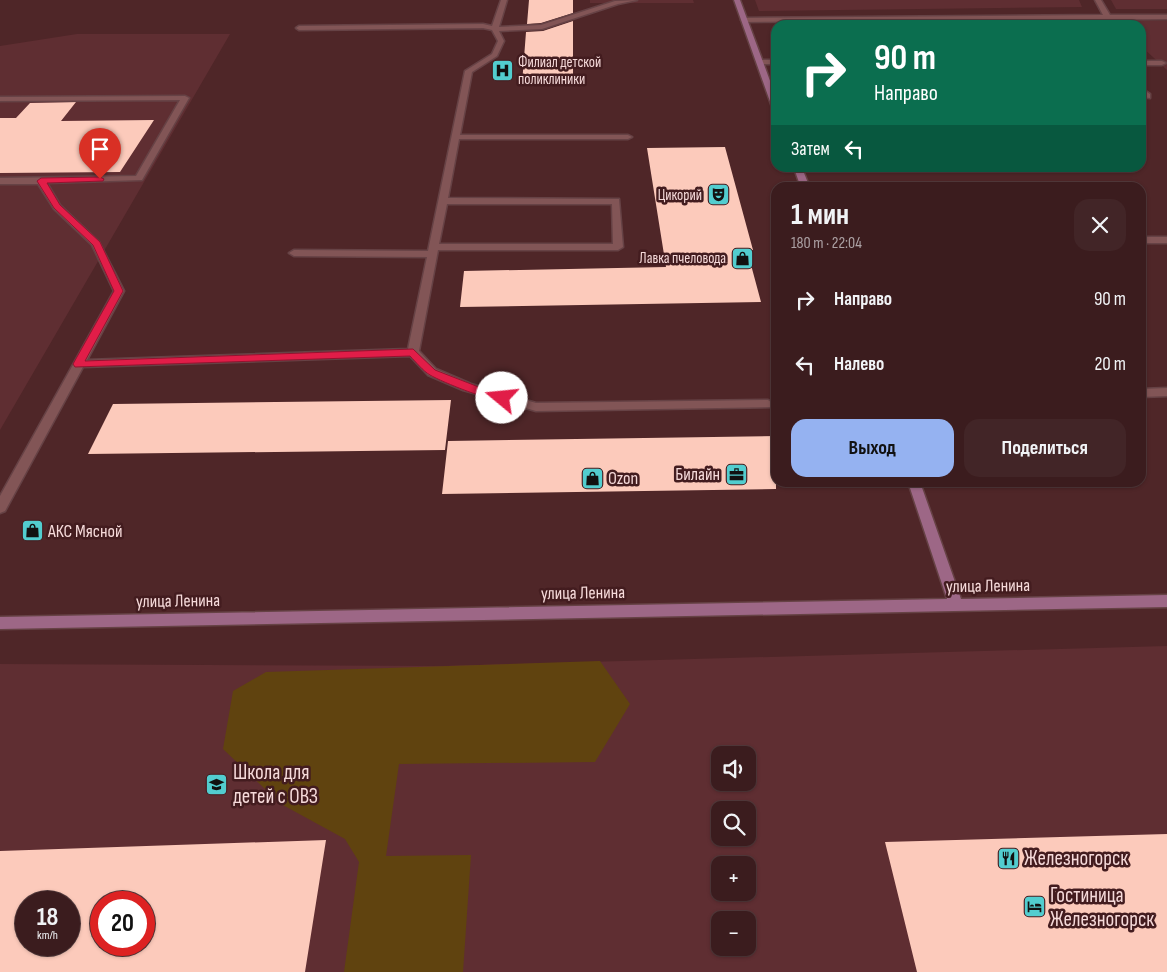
<!DOCTYPE html>
<html lang="ru">
<meta charset="utf-8">
<style>
body{margin:0;font-family:"Sofia Sans Condensed",sans-serif;background:#422527;color:#f1f3f6;height:100vh;display:flex;flex-direction:column;font-size:19px;white-space:nowrap}
*{box-sizing:border-box;margin:0}
p{font-size:16px;color:#aca1a4}
.icon{flex:none;width:28px;height:28px;fill:none;stroke:currentColor;stroke-width:2;stroke-linecap:round;stroke-linejoin:round}
.map{position:relative;flex:1;overflow:hidden}
.panel{position:absolute;left:771px;top:182px;width:375px;height:305px;display:flex;flex-direction:column;background:#3b1c1e;border-radius:15px;box-shadow:0 1px 4px #0004,0 0 0 1px #543a3c}
.panel>*{flex:none}
.top-card{position:absolute;left:771px;top:20px;width:375px;height:152px;border-radius:15px;box-shadow:0 1px 4px #0004,0 0 0 1px #543a3c;background:#0b6e4f;color:#fff;overflow:hidden}
.tools{position:absolute;left:711px;top:746px;display:grid;gap:10px}
.tools a{display:grid;place-items:center;width:45px;height:45px;border-radius:10px;background:#3b1c1e;box-shadow:0 1px 4px #0004,0 0 0 1px #543a3c;font-size:25px}
.speed{position:absolute;left:15px;top:891px;display:flex;gap:10px;font-size:25px;font-weight:700;text-align:center}
.speed>*{display:grid;place-content:center;width:65px;height:65px;border-radius:50%;background:#3b1c1e;box-shadow:0 1px 4px #0004,0 0 0 1px #543a3c;line-height:1}
.speed small{font-size:12px;font-weight:400}
.speed .limit{border:8px solid #d22;background:#fff;color:#111}
.pin{position:absolute;display:grid;place-items:center;width:42px;height:42px;color:#fff;margin:-51px -21px;border-radius:50% 50% 50% 0;rotate:-45deg;box-shadow:0 0 5px #0007}
.pin .icon{rotate:45deg}
.me{position:absolute;width:55px;margin:-28px;rotate:287deg;stroke-linejoin:round;filter:drop-shadow(0 0 4px #0008)}
.turn{display:flex;align-items:center;gap:18px;height:105px;padding:0 20px;font-size:22px}
.turn .icon{width:65px;height:65px;stroke-width:2.5}
.turn b{display:block;font-size:35px;line-height:42px}
.then{display:flex;align-items:center;height:48px;padding:0 20px;background:#0003;gap:10px;font-size:19px}
.round{display:grid;place-items:center;flex:none;width:52px;height:52px;border-radius:15px;background:#422527}
.head{display:flex;align-items:center;justify-content:space-between;height:85px;padding:0 20px}
h1{font-size:30px;font-weight:700;line-height:38px}
.cta{display:flex;gap:10px;margin-top:auto;padding:10px 20px}
.cta a{flex:1;height:58px;border-radius:15px;background:#95b2f1;color:#111;font-size:20px;font-weight:700;line-height:58px;text-align:center}
.cta a+a{background:#422527;color:#f1f3f6}
ul{padding:0;list-style:none}
li{display:flex;align-items:center;gap:15px;height:65px;padding:0 20px}
li div{flex:1}
li b{display:block;font-size:19px}
li em{font-style:normal}
.map>svg:first-child{display:block}
.built{fill:#5f2e32;fill-rule:evenodd}
.green{fill:#60430f}
.building{fill:#fccabb;fill-rule:evenodd}
.lines{fill:none;stroke-linecap:round;stroke-linejoin:round}
.service-casing{stroke:#664245;stroke-width:3}
.tertiary-casing{stroke:#664245;stroke-width:3}
.secondary-casing{stroke:#664245;stroke-width:3}
.service{fill:#825556;fill-rule:evenodd}
.tertiary{fill:#825556;fill-rule:evenodd}
.secondary{fill:#9d6786;fill-rule:evenodd}
.route{fill:#e11d48;stroke:#92132f}
.labels{text-anchor:middle;dominant-baseline:central;stroke-width:5;stroke-linejoin:round;paint-order:stroke}
.far-poi-label{font-size:15px;fill:#f6dada;stroke:#431c1f;text-anchor:end}
.poi-label{font-size:18px;fill:#f6dada;stroke:#431c1f;text-anchor:start}
.street-label{font-size:18px;fill:#f6dada;stroke:#431c1f}
.near-poi-label{font-size:21px;fill:#f6dada;stroke:#431c1f;text-anchor:start}
</style>
<div class="map">
<svg width="1167" height="972" viewBox="0 0 1167 972">
<rect width="100%" height="100%" fill="#4f2628"/>
<path class="built" d="M 590,0 L 693,0 L 694,3 L 590,3 Z
M 755,0 L 1079,0 L 1082,7 L 759,11 Z
M 1111,0 L 1167,0 L 1167,9 L 1116,9 Z
M 1115,21 L 1167,21 L 1167,70 L 1141,46 L 1141,25 L 1119,25 Z
M 77,34 L 230,34 L 0,430 L 0,46 Z
M 1167,646 L 1167,972 L 0,972 L 0,664 L 442,666 ZM 720,755 L 748,755 L 748,782 L 720,782 ZM 720,810 L 748,810 L 748,838 L 720,838 ZM 720,865 L 748,865 L 748,892 L 720,892 ZM 26,902 L 69,902 L 69,945 L 26,945 ZM 101,902 L 144,902 L 144,945 L 101,945 ZM 720,920 L 748,920 L 748,948 L 720,948 Z"/>
<path class="green" d="M 600,661 L 630,704 L 595,762 L 399,764 L 386,856 L 471,855 L 463,972 L 344,972 L 359,862 L 345,839 L 281,804 L 223,749 L 233,691 L 266,672 Z"/>
<path class="building" d="M 529,0 L 573,0 L 573,13 L 541,23 L 527,24 Z
M 573,21 L 573,83 L 522,84 L 526,32 L 543,31 Z
M 76,102 L 61,121 L 154,120 L 120,172 L 0,173 L 0,118 L 16,118 L 30,103 Z
M 725,147 L 753,250 L 747,250 L 761,302 L 460,307 L 464,271 L 666,267 L 647,148 Z
M 451,400 L 445,450 L 88,454 L 113,404 Z
M 776,436 L 776,489 L 442,494 L 448,441 Z
M 1167,834 L 1167,972 L 917,972 L 885,842 Z
M 326,840 L 305,972 L 0,972 L 0,851 ZM 26,902 L 69,902 L 69,945 L 26,945 ZM 101,902 L 144,902 L 144,945 L 101,945 Z"/>
<g class="lines">
<defs>
<path id="service" d="M 501,0 L 507,0 L 499,27 L 541,25 L 615,1 L 637,0 L 618,4 L 542,29 L 499,31 L 504,41 L 497,56 L 472,72 L 460,135 L 628,135 L 632,137 L 628,139 L 459,139 L 448,198 L 619,199 L 623,247 L 618,250 L 438,250 L 419,351 L 436,369 L 471,384 L 536,403 L 768,400 L 774,404 L 772,407 L 536,411 L 463,390 L 428,375 L 410,356 L 83,367 L 5,511 L 0,513 L 0,496 L 114,291 L 92,245 L 54,209 L 38,184 L 0,184 L 0,178 L 136,176 L 180,100 L 0,101 L 0,97 L 185,96 L 189,98 L 142,180 L 47,183 L 60,205 L 99,242 L 124,291 L 87,360 L 408,349 L 427,257 L 294,256 L 289,253 L 294,250 L 428,251 L 465,71 L 492,54 L 498,41 L 492,30 L 483,28 L 299,30 L 296,28 L 299,26 L 483,24 L 492,26 ZM 447,204 L 612,204 L 613,244 L 439,244 Z
M 957,17 L 959,18 L 964,25 L 958,25 L 954,19 Z
M 760,60 L 776,60 L 776,64 L 757,64 L 757,60 Z
M 1141,61 L 1162,61 L 1166,63 L 1162,65 L 1141,65 Z
M 1141,88 L 1150,94 L 1150,98 L 1141,97 Z
M 1141,237 L 1167,237 L 1167,243 L 1141,243 Z
M 1167,388 L 1167,396 L 1141,397 L 1141,389 Z"/>
<path id="tertiary" d="M 1095,0 L 1101,0 L 1110,15 L 1167,15 L 1167,19 L 744,22 L 741,20 L 744,18 L 1103,15 Z"/>
<path id="secondary" d="M 734,0 L 740,0 L 776,97 L 776,109 L 772,107 Z
M 794,168 L 802,168 L 810,188 L 801,188 Z
M 908,482 L 920,482 L 961,599 L 1167,595 L 1167,607 L 0,629 L 0,617 L 947,599 Z"/>
</defs>
<use href="#service" class="service-casing"/>
<use href="#tertiary" class="tertiary-casing"/>
<use href="#secondary" class="secondary-casing"/>
<use href="#service" class="service"/>
<use href="#tertiary" class="tertiary"/>
<use href="#secondary" class="secondary"/>
</g>
<path class="route" d="M 100,177 L 104,179 L 103,181 L 47,183 L 60,205 L 100,242 L 123,291 L 85,361 L 413,349 L 435,370 L 507,398 L 505,401 C 494,403 442,382 430,375 C 423,371 416,362 410,356 L 75,367 L 73,364 L 114,291 L 93,245 L 54,208 L 37,181 L 41,178 Z"/>
<defs>
<symbol id="hospital-square" viewBox="-11 -11 22 22"><rect x="-9" y="-9" width="18" height="18" rx="4" fill="#52cdcf" stroke="#431c1f"/><path d="M-5-5h3v3.5h4V-5h3V5h-3V1.5h-4V5h-3Z" fill="#111"/></symbol>
<symbol id="theatre-square" viewBox="-11 -11 22 22"><rect x="-9" y="-9" width="18" height="18" rx="4" fill="#52cdcf" stroke="#431c1f"/><path d="M-5-5.5Q0-4 5-5.5V0Q5 5 0 6Q-5 5-5 0ZM-3.3-2.5H-1v1.5H-3.3ZM1-2.5H3.3v1.5H1ZM-2.8 1Q0 5.5 2.8 1Z" fill="#111"/></symbol>
<symbol id="shop-square" viewBox="-11 -11 22 22"><rect x="-9" y="-9" width="18" height="18" rx="4" fill="#52cdcf" stroke="#431c1f"/><path d="M-5-2.5h2.3a2.7 3.5 0 0 1 5.4 0H5L5.5 6h-11ZM-1.5-2.5h3a1.5 2.3 0 0 0-3 0Z" fill="#111"/></symbol>
<symbol id="office-square" viewBox="-11 -11 22 22"><rect x="-9" y="-9" width="18" height="18" rx="4" fill="#52cdcf" stroke="#431c1f"/><path d="M-6-3h4V-5.5h4V-3h4V5H-6ZM-1-4.5V-3h2v-1.5ZM-6 0V1H6V0Z" fill="#111"/></symbol>
<symbol id="school-square" viewBox="-11 -11 22 22"><rect x="-9" y="-9" width="18" height="18" rx="4" fill="#52cdcf" stroke="#431c1f"/><path d="M0-5L7-2L0 1L-7-2ZM-4 1L0 2.5L4 1V4Q0 6-4 4Z" fill="#111"/></symbol>
<symbol id="restaurant-square" viewBox="-11 -11 22 22"><rect x="-9" y="-9" width="18" height="18" rx="4" fill="#52cdcf" stroke="#431c1f"/><path d="M-5-6h1v4h1v-4h1v4h1v-4h1v5L-1.5 .5V6h-2V.5L-5-1ZM5-6V6H3V1.5H1.5Q1.5-4 5-6Z" fill="#111"/></symbol>
<symbol id="hotel-square" viewBox="-11 -11 22 22"><rect x="-9" y="-9" width="18" height="18" rx="4" fill="#52cdcf" stroke="#431c1f"/><path d="M-6-4.5h1.5V1H6V5H4.5V3h-9V5H-6ZM-4 0a1.8 1.8 0 1 1 3.6 0ZM.5 0V-2.5h3Q6-2.5 6 0Z" fill="#111"/></symbol>
</defs>
<g fill-rule="evenodd">
<use href="#hospital-square" x="490" y="58" width="25" height="25"/>
<use href="#theatre-square" x="706" y="182" width="25" height="25"/>
<use href="#shop-square" x="730" y="246" width="25" height="25"/>
<use href="#office-square" x="724" y="462" width="25" height="25"/>
<use href="#shop-square" x="580" y="466" width="25" height="25"/>
<use href="#shop-square" x="20" y="518" width="25" height="25"/>
<use href="#school-square" x="204" y="772" width="25" height="25"/>
<use href="#restaurant-square" x="996" y="846" width="25" height="25"/>
<use href="#hotel-square" x="1022" y="894" width="25" height="25"/>
</g>
<g class="labels">
<g class="far-poi-label">
<text x="518" y="62" text-anchor="start">Филиал детской<tspan x="518" dy="17">поликлиники</tspan></text>
<text x="702" y="195">Цикорий</text>
<text x="726" y="258">Лавка пчеловода</text>
</g>
<g class="poi-label">
<text x="720" y="474" text-anchor="end">Билайн</text>
<text x="608" y="478">Ozon</text>
<text x="48" y="531">АКС Мясной</text>
</g>
<g class="street-label">
<text transform="translate(988 586) rotate(-1)">улица Ленина</text>
<text transform="translate(583 593) rotate(-1)">улица Ленина</text>
<text transform="translate(178 601) rotate(-1)">улица Ленина</text>
</g>
<g class="near-poi-label">
<text x="233" y="772">Школа для<tspan x="233" dy="24">детей с ОВЗ</tspan></text>
<text x="1024" y="858">Железногорск</text>
<text x="1050" y="895">Гостиница<tspan x="1050" dy="24">Железногорск</tspan></text>
</g>
</g>
</svg>
<div class="tools">
<a><svg class="icon" aria-label="sound" viewBox="0 0 24 24"><path d="M4 9h4l5-4v14l-5-4H4zM17 9q2 3 0 6"/></svg></a>
<a><svg class="icon" aria-label="search" viewBox="0 0 24 24"><circle cx="10" cy="10" r="6"/><path d="M15 15l6 6"/></svg></a>
<a>+</a>
<a>−</a>
</div>
<div class="speed"><div>18<small>km/h</small></div><div class="limit">20</div></div>
<div class="pin" style="left:100px;top:179px;background:#d93025"><svg class="icon" aria-label="arrive" viewBox="0 0 24 24"><path d="M6 21V4h12l-3 4 3 4H6"/></svg></div>
<svg class="me" style="left:502px;top:398px" viewBox="-20 -20 40 40"><circle r="19" fill="#fff"/><path d="M0-13L10 11 0 6-10 11z" fill="#e11d48"/></svg>
<div class="top-card">
<div class="turn"><svg class="icon" aria-label="right" viewBox="0 0 24 24"><path d="M7 20v-9h11M14 6l5 5-5 5"/></svg><div><b>90 m</b>Направо</div></div>
<div class="then">Затем<svg class="icon" aria-label="left" viewBox="0 0 24 24"><path d="M17 20v-9H6M10 6l-5 5 5 5"/></svg></div>
</div>
<section class="panel">
<div class="head"><div><h1>1 мин</h1><p>180 m · 22:04</p></div><a class="round"><svg class="icon" aria-label="close" viewBox="0 0 24 24"><path d="M6 6l12 12M18 6L6 18"/></svg></a></div>
<ul>
<li><svg class="icon" aria-label="right" viewBox="0 0 24 24"><path d="M7 20v-9h11M14 6l5 5-5 5"/></svg><div><b>Направо</b></div><em>90 m</em></li>
<li><svg class="icon" aria-label="left" viewBox="0 0 24 24"><path d="M17 20v-9H6M10 6l-5 5 5 5"/></svg><div><b>Налево</b></div><em>20 m</em></li>
</ul>
<div class="cta"><a>Выход</a><a>Поделиться</a></div>
</section>
</div>
